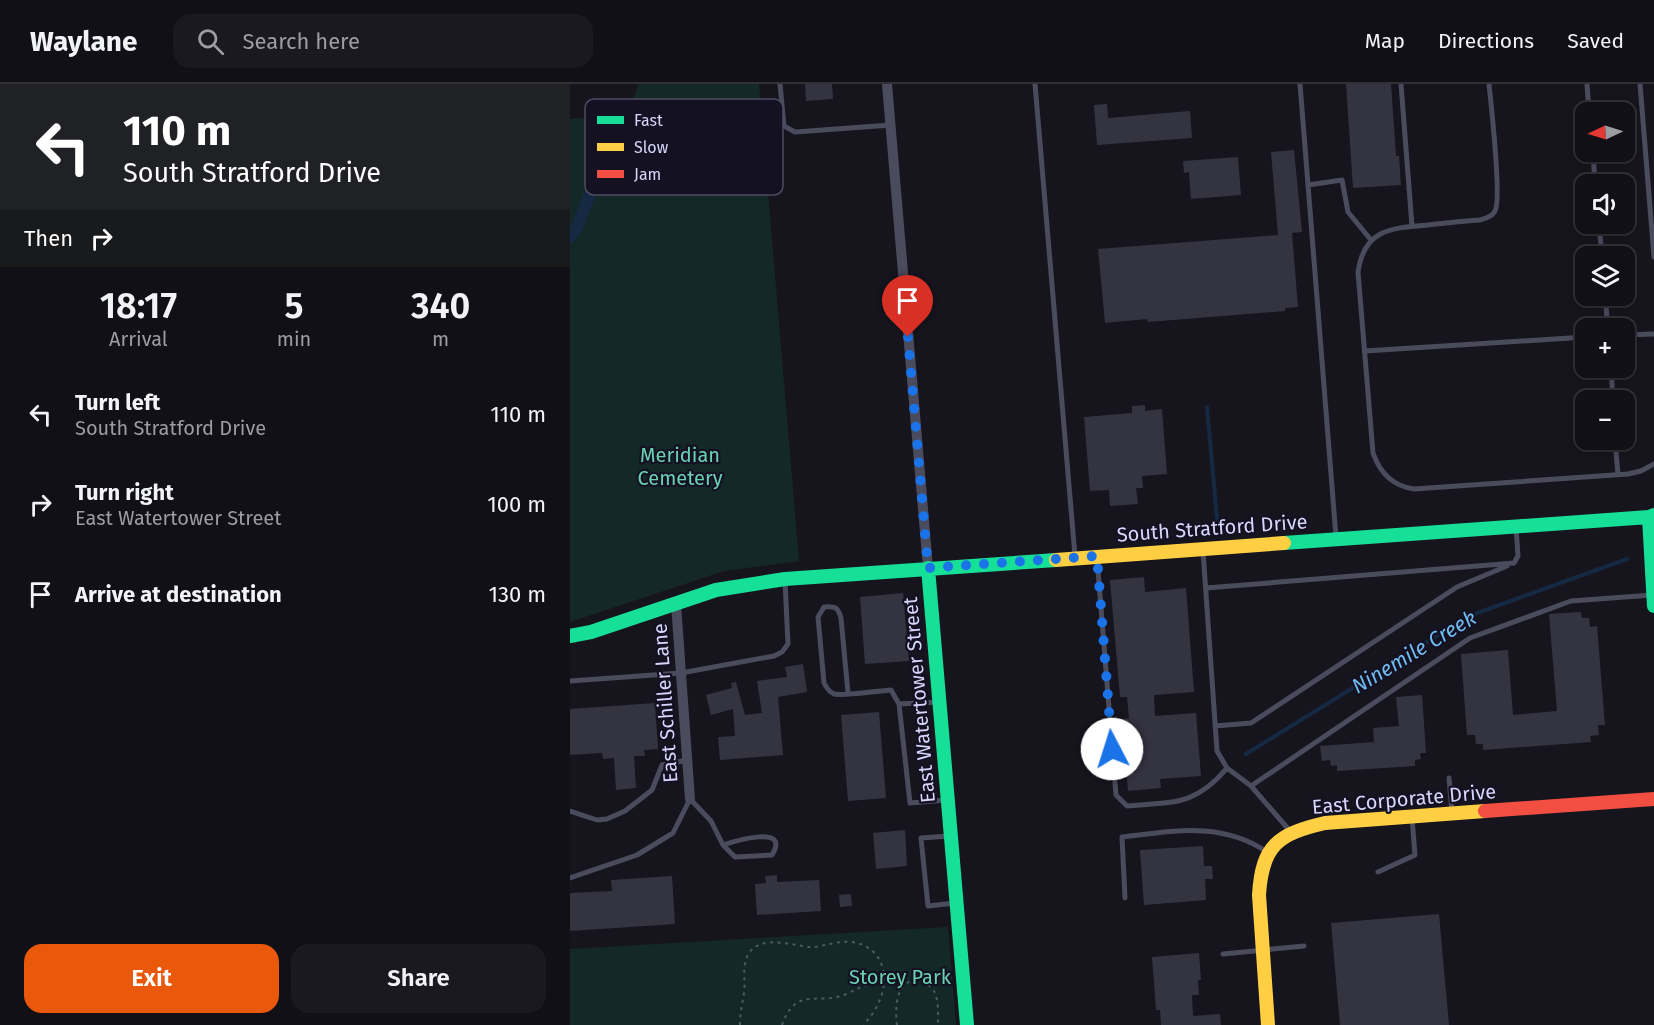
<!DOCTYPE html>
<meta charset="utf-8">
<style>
body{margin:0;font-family:"Fira Sans",sans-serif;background:#19191f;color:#f1f3f6;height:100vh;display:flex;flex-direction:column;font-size:22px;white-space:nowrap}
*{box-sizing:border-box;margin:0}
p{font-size:20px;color:#9c9da1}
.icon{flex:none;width:33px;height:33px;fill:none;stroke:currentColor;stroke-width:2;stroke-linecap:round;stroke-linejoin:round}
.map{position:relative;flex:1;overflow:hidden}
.panel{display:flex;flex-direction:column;background:#101016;width:570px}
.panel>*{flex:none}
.top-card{background:#202124;color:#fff;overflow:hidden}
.needle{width:39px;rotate:266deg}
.controls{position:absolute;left:1005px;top:18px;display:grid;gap:12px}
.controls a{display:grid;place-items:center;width:60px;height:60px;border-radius:12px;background:#101016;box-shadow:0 3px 9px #0003,0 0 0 2px #303035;font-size:30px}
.pin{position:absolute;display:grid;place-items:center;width:51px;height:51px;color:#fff;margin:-62px -26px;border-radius:50% 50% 50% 0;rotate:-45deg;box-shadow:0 0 6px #0007}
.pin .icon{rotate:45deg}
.me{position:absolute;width:66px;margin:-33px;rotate:355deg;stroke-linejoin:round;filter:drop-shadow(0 0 4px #0008)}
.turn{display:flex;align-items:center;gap:21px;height:126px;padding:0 24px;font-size:27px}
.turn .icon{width:78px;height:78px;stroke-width:2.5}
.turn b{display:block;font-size:42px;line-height:51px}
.then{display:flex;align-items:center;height:57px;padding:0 24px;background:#0003;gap:12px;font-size:22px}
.eta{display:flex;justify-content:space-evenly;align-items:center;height:102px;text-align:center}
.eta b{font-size:36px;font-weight:600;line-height:42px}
.cta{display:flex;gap:12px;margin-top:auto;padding:12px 24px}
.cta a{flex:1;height:69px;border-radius:18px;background:#ea580c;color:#fff;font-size:24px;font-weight:600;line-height:69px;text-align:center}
.cta a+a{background:#19191f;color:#f1f3f6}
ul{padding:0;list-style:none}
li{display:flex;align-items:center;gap:18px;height:90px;padding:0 24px}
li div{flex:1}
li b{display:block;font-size:22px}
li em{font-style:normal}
header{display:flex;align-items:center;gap:36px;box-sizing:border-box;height:84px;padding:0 30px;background:#101016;border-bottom:2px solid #303035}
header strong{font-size:28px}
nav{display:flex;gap:33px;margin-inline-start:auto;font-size:21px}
.search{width:420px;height:54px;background:#19191f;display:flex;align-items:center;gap:15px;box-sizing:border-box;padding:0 21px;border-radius:18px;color:#9c9da1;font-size:22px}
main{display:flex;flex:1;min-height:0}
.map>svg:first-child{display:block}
.green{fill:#142828}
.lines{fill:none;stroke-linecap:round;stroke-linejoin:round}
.stream{stroke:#152943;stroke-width:4}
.canal{stroke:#152943;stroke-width:12}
.building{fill:#343340}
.path{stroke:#4d5a64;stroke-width:2;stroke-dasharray:3 4.5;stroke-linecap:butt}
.lane{stroke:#4b4b5e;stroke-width:5}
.street{stroke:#4b4b5e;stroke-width:10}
.fast{stroke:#16e098;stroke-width:14}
.slow{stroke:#ffcf43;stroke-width:14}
.jam{stroke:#f24e42;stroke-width:14}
.route{stroke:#1a73e8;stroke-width:10;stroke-dasharray:0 18}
.labels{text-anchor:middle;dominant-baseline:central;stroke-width:4.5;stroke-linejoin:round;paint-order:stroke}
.park-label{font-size:20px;fill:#6ad2b2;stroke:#131122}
.street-label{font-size:20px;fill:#d8d6fa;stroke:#131122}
.water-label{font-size:21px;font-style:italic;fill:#70bbef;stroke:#131122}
.key{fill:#131122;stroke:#4e4c63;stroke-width:1.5}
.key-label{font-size:16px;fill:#d8d6fa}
</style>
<header>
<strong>Waylane</strong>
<div class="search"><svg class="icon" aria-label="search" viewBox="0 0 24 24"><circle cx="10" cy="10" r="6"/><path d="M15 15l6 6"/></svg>Search here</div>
<nav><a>Map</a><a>Directions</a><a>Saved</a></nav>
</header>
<main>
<section class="panel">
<div class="top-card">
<div class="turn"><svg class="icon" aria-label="left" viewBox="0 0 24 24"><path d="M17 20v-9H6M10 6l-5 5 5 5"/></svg><div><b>110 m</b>South Stratford Drive</div></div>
<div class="then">Then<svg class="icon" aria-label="right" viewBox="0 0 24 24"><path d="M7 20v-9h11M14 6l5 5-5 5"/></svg></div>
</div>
<div class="eta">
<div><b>18:17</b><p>Arrival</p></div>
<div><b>5</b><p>min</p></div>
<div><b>340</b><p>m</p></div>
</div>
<ul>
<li><svg class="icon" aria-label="left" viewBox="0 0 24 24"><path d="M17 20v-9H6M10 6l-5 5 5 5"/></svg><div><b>Turn left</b><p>South Stratford Drive</p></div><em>110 m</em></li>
<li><svg class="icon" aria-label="right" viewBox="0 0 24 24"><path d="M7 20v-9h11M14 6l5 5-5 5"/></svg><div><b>Turn right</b><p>East Watertower Street</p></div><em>100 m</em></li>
<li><svg class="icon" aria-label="arrive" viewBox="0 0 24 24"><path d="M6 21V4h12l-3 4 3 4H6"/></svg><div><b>Arrive at destination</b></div><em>130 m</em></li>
</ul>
<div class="cta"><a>Exit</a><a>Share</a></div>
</section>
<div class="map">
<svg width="1084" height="941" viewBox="0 0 1084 941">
<rect width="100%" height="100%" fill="#16151e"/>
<path class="green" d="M 69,0 L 189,0 L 229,477 L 154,487 L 0,538 L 0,35 L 57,30 Z
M 378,843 L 386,941 L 0,941 L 0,865 Z"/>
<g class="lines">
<path class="stream" d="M 637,323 L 647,435
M 676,670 L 899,532 L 1057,475"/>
<path class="canal" d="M 0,153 L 7,143 L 46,44"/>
</g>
<path class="building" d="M 235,0 L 262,0 L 263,15 L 236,17 Z
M 776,0 L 821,0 L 826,72 L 829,72 L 831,101 L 783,104 Z
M 537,20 L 538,34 L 620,27 L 622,54 L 527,61 L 524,21 Z
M 724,66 L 732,148 L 722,149 L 728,223 L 715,224 L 715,227 L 578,238 L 577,235 L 535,239 L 528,165 L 708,151 L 701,68 Z
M 668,73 L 671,111 L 621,115 L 619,88 L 614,89 L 613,77 Z
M 575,321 L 575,327 L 592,325 L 597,390 L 572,392 L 573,404 L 566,404 L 568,420 L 540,422 L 539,406 L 520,407 L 514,333 L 562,329 L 562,322 Z
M 574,493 L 575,508 L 616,504 L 624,608 L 584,611 L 585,632 L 626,629 L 631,692 L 590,695 L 591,704 L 558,707 L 552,635 L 559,634 L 557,613 L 550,613 L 540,496 Z
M 333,509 L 339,577 L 295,580 L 290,513 Z
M 1011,528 L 1012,534 L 1019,534 L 1020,543 L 1027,542 L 1035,641 L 1028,641 L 1029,651 L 1020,652 L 1021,658 L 913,666 L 913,660 L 906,660 L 905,651 L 897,651 L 891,570 L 938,566 L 943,631 L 987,627 L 979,530 Z
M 233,580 L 237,608 L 208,613 L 213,671 L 150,676 L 148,653 L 165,652 L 163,625 L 141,631 L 136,611 L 162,604 L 161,599 L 166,598 L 175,631 L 192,629 L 187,597 L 217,593 L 215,583 Z
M 852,611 L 856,669 L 850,669 L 851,675 L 845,676 L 845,682 L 767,687 L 767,681 L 761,682 L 760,676 L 752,677 L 750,662 L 804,658 L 803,644 L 829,642 L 826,613 Z
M 85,619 L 88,665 L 74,666 L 75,672 L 64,672 L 66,704 L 46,706 L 44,674 L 33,675 L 32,669 L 0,671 L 0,625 Z
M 309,628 L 316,714 L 278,717 L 271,631 Z
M 335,746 L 337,782 L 306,785 L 303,749 Z
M 633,762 L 634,782 L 642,782 L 643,795 L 635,795 L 636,816 L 574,821 L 570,766 Z
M 207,791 L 207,798 L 249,796 L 251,827 L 187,831 L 185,800 L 196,799 L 195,792 Z
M 102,792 L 105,840 L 0,847 L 0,809 L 42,807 L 41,796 Z
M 281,810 L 282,822 L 270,823 L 269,811 Z
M 869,830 L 879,941 L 770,941 L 761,839 Z
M 629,869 L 631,896 L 628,896 L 629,911 L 622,911 L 623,932 L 650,930 L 651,941 L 591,941 L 590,926 L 586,926 L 582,873 Z"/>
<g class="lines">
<path class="path" d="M 170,941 C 170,930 172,920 174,909 C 176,895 171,882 179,869 C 192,850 223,862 241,863 C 254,863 268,856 282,858 C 315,863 321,896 307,922 C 304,929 298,935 294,941
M 212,941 C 226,902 247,921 274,911 C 288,905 299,898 314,897
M 327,941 C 325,925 325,894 349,897 C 355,898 361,902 364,907 C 369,916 368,931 368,941"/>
<path class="lane" d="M 210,0 L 214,42 L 225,48 L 321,41
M 465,0 L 505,472
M 730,0 L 766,453
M 831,0 L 842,142
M 919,0 C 921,20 932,115 925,127 C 922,133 916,134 910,136 C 892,137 875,139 858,141 C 821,144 794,145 788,188 L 803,369 C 810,389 822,402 844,405 L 1058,390 L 1071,387 L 1084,380
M 1017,0 L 1019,28
M 1070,0 L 1084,173
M 1023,68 L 1025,100
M 738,101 L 772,96 L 778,128 L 801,156
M 1029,140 L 1032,172
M 1035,212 L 1038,244
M 1054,251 L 1084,250
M 795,267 L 1016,253
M 1041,284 L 1043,316
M 1045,356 L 1048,391
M 633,467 L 647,667 L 657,684 L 681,702
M 527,474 L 546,711 L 557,722 C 603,718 625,722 657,684
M 636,504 L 944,479 L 948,472 L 946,443
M 0,597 L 111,589 L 204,572 L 212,568 L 218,560 L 215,497
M 278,609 L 271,534 C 268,523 265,522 254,523 L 248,533 L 254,599 C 256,603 259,608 264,610 C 271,612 311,607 321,606 L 329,620
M 369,618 L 329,620 L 340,719 L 376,716
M 645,642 L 681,639 L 887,503 L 937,482
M 879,694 L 882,729
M 0,727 L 27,736 L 37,735 L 55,727 L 82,706 L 92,681 L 117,676
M 720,747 L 681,702 L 900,554 L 1001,517 L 1082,511
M 379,752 L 351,754 L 358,822 L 385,819
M 808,788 L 845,771 L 842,734
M 0,794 L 67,771 L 103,749 L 120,715 L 141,737 L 153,761 L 165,773 L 202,771 C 221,740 165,757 153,761
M 555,814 L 552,753 C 603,747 652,737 697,768
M 653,870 L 734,862"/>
<path class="street" d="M 317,0 L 358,484
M 106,520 L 120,715"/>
<path class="fast" d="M 1079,433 L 1084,522
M 714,459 L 1079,433 L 1084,431
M 358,484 L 397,941
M 0,552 L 21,548 L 146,506 L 215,495 L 486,476"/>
<path class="slow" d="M 486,476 L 714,459
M 698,941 L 689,811 C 692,761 708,750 755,739 L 915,727"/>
<path class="jam" d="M 915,727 L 1084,715"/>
</g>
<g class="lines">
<path class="route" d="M 338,253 L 358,484 L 527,472 L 542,665"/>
</g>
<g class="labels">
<g class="park-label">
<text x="110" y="371">Meridian<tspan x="110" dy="23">Cemetery</tspan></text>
<text x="330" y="893">Storey Park</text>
</g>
<g class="street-label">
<text transform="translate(642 444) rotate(-4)">South Stratford Drive</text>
<text transform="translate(349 616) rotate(-95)">East Watertower Street</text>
<text transform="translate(95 619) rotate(-94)">East Schiller Lane</text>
<text transform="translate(834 715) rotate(-5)">East Corporate Drive</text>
</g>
<g class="water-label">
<text transform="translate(844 568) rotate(-31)">Ninemile Creek</text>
</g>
</g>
<rect x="15" y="15" width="198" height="96" rx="9" class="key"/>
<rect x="27" y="32" width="27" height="8" fill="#16e098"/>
<rect x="27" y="59" width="27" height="8" fill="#ffcf43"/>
<rect x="27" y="86" width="27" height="8" fill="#f24e42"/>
<g class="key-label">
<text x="64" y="42">Fast</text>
<text x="64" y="69">Slow</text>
<text x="64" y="96">Jam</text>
</g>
</svg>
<div class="controls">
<a><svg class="needle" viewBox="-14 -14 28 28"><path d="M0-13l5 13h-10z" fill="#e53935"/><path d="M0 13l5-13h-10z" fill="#9c9da1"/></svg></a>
<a><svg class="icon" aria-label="sound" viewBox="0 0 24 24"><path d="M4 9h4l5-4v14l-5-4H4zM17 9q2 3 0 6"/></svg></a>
<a><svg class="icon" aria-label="layers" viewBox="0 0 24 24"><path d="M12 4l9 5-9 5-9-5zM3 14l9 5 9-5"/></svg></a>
<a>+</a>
<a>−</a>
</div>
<div class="pin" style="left:338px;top:253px;background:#d93025"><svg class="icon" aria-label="arrive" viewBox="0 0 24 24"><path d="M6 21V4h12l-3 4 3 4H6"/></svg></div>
<svg class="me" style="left:542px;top:665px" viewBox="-20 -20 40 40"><circle r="19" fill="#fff"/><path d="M0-13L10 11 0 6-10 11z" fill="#1a73e8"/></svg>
</div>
</main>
